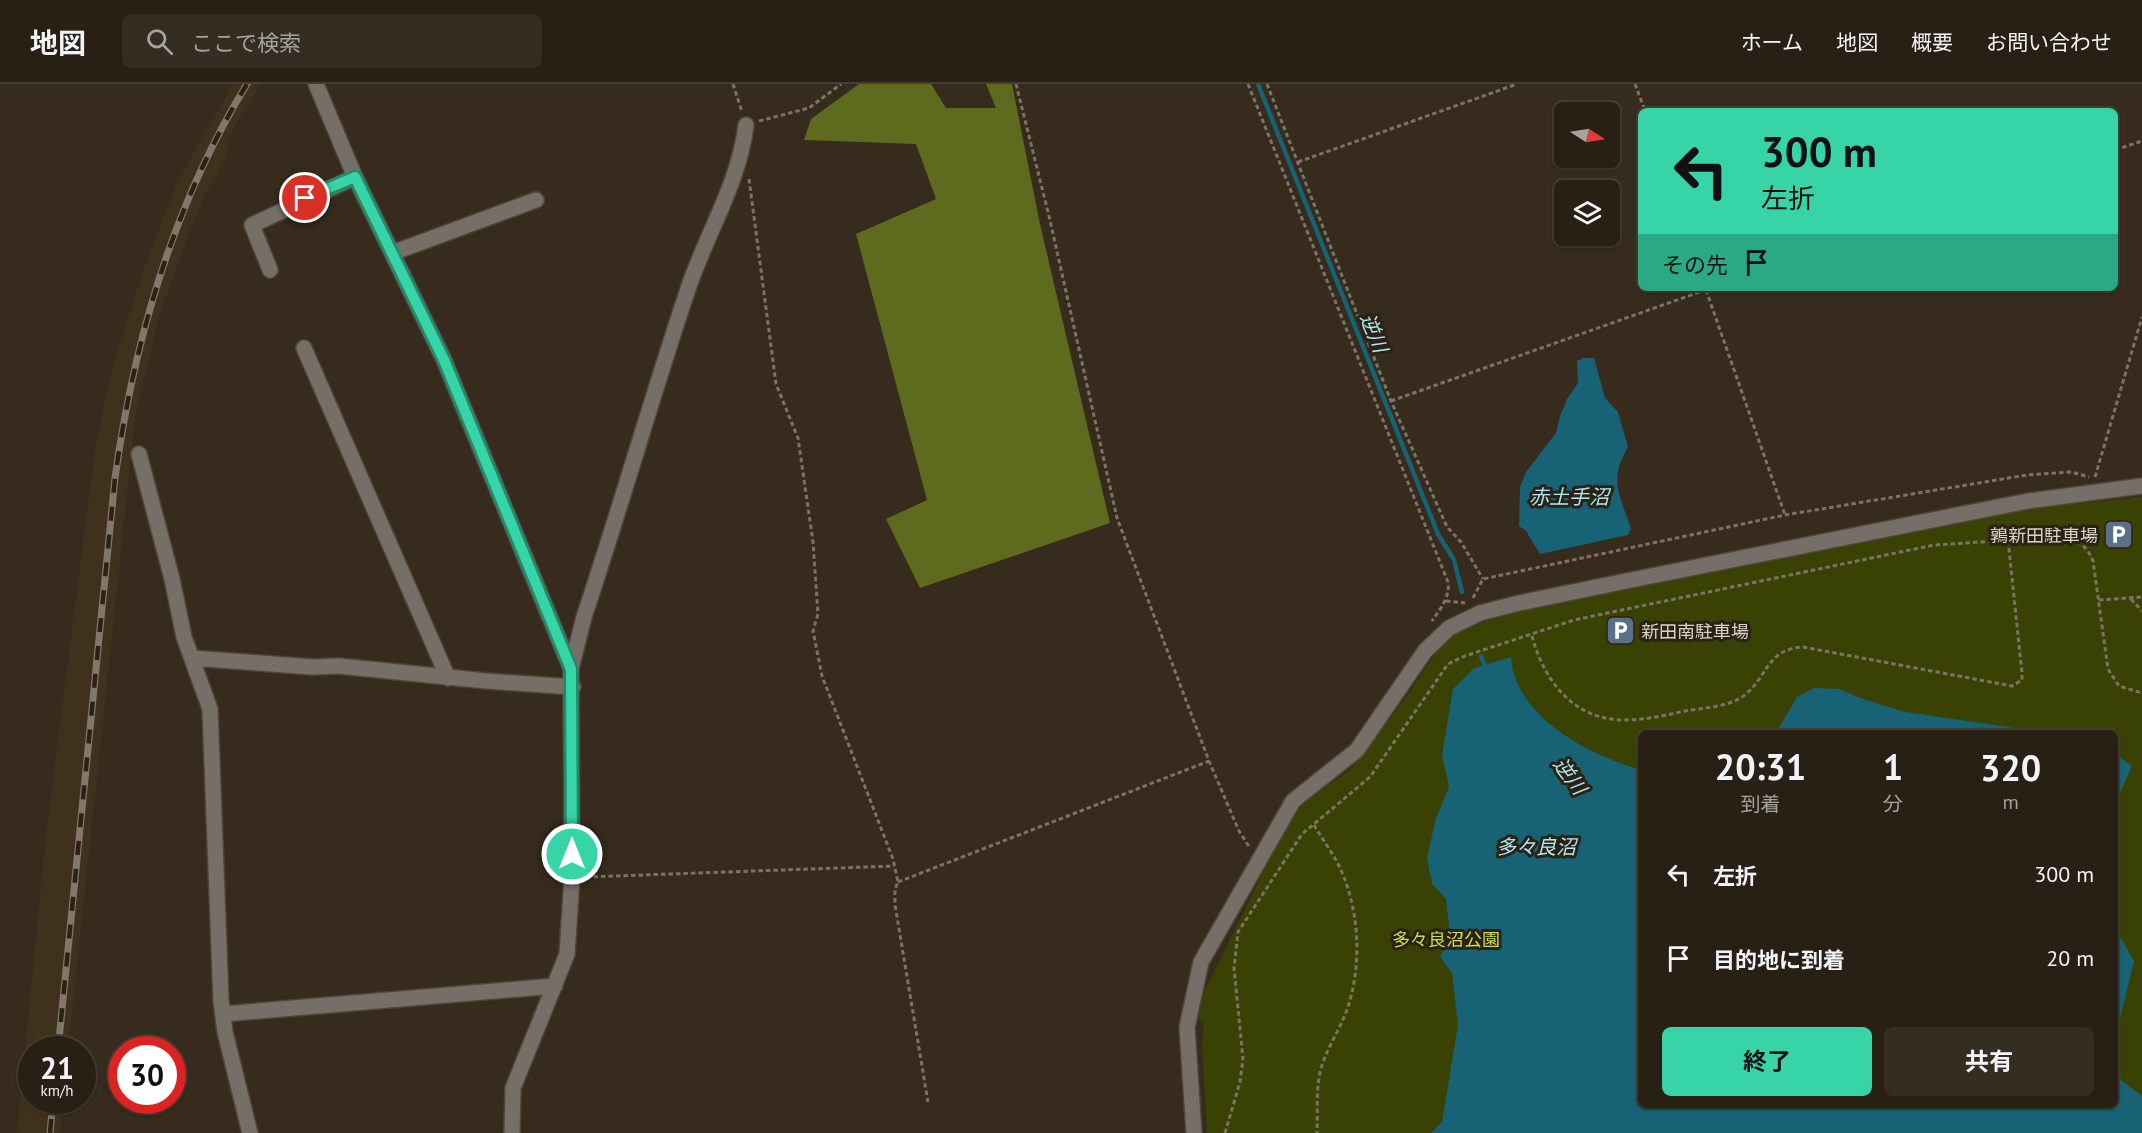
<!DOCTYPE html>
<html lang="ja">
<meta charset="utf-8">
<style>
body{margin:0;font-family:"PT Sans","Noto Sans JP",sans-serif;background:#342d22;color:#f1f3f6;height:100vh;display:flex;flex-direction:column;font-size:22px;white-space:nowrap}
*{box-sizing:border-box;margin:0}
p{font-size:20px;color:#a5a3a0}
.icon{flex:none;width:33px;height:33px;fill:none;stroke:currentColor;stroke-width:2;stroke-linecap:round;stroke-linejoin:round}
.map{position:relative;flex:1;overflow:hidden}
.side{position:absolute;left:1638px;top:646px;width:480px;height:378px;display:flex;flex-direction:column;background:#282015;border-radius:9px;box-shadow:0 2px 4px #0004,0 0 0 2px #443e34}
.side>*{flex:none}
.hud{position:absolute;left:1638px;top:24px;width:480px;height:183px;border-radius:9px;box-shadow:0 2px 4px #0004,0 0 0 2px #443e34;background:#36d4a7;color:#111;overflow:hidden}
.needle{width:39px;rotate:102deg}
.fabs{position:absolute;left:1554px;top:18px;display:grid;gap:12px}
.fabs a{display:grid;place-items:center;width:66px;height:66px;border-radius:9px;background:#282015;box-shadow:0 2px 4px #0004,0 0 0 2px #443e34;font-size:30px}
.speed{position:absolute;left:18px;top:952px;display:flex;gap:12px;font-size:30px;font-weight:700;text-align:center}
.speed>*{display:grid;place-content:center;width:78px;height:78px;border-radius:50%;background:#282015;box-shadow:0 2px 4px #0004,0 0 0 2px #443e34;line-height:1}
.speed small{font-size:15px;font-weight:400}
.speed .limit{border:9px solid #d22;background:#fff;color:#111}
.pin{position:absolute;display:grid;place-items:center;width:51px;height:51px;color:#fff;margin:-26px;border:3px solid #fff;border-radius:50%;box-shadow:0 2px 6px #0007}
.me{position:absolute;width:66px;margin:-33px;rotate:0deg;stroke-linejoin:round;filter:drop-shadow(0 0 4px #0008)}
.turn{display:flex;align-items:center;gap:21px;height:126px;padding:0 24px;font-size:27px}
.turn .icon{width:78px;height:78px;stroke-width:2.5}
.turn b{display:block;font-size:42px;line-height:51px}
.then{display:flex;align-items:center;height:57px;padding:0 24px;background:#0003;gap:12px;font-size:22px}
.eta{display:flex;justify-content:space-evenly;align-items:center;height:102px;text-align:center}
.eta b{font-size:36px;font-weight:700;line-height:42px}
.action{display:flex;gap:12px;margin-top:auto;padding:12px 24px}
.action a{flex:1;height:69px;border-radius:9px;background:#36d4a7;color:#111;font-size:24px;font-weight:700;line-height:69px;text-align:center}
.action a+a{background:#342d22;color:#f1f3f6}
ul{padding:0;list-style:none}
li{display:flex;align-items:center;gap:18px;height:84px;padding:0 24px}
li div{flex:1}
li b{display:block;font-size:22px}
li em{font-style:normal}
header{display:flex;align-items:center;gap:36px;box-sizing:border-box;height:84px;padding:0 30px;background:#282015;border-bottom:2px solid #443e34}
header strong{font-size:28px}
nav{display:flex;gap:33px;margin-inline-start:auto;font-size:21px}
.search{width:420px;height:54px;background:#342d22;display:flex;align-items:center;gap:15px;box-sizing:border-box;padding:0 21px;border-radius:9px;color:#a5a3a0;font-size:22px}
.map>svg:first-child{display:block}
.built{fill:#40311c}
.green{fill:#3a4203;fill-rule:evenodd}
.forest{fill:#5e6a1d}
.water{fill:#176274}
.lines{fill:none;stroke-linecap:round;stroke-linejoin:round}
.stream{stroke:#176274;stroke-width:4.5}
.minor-casing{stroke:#504638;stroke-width:18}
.path{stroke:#7c7366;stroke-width:3;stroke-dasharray:4.5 3;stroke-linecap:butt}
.minor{stroke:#766f68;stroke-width:15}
.rail-casing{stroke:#81776b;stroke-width:7}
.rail{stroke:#2c2213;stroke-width:4.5;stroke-dasharray:14;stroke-linecap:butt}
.route-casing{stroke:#238a6d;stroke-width:15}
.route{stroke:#36d4a7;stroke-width:10}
.labels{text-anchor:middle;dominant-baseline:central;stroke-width:6;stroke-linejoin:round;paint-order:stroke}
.poi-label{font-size:18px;fill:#dad3ca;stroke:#2c2213;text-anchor:end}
.park-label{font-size:18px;fill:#c8dd5c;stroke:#2c2213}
.water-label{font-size:20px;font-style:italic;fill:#aee7f7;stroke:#2c2213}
</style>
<header>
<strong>地図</strong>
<div class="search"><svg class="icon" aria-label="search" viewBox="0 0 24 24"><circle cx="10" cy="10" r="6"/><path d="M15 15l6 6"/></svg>ここで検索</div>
<nav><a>ホーム</a><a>地図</a><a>概要</a><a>お問い合わせ</a></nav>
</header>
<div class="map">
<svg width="2142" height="1049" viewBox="0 0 2142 1049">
<rect width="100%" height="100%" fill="#362b1c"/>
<path class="built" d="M 233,0 L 261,0 L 225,59 L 231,62 L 199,124 L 180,174 L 159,232 L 135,334 L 68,966 L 32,966 L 32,1017 L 63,1017 L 60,1049 L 17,1049 L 46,750 L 96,358 L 115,273 L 146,179 L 177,98 Z"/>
<path class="green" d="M 2142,413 L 2142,1049 L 1207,1049 L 1202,959 L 1204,939 L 1198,934 L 1205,906 L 1290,734 L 1312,713 L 1350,686 L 1402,619 L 1440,563 L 1459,546 L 1519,527 L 2036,424 ZM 1641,650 L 2115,650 L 2115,1022 L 1641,1022 Z"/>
<path class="forest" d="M 859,0 L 931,0 L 946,24 L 996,24 L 986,0 L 1012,0 L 1040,140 L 1110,439 L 920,504 L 886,435 L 927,416 L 856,150 L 936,115 L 916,60 L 804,56 L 811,35 Z"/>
<path class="water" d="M 1583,274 L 1594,274 L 1605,314 L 1618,328 L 1628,363 C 1608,397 1620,410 1631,445 L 1628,451 L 1540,470 L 1526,447 L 1519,442 L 1520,403 L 1526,388 L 1556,349 L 1560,332 L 1567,315 L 1578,299 L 1577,277 Z
M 1511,573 C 1515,634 1590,671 1641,686 L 1641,1022 L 2115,1022 L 2115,978 L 2121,996 L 2142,1012 L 2142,1049 L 1431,1049 L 1442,1038 L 1458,941 L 1452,889 L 1440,873 L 1450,852 L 1446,815 L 1432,800 L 1427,774 L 1436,734 L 1449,703 L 1442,671 L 1453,605 L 1474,584 Z
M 1814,604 L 1839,605 L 1863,615 L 1905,628 L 2049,649 L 1776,649 L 1797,613 Z
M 2115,670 L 2132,682 L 2115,720 Z
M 2115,844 L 2134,877 L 2115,956 Z"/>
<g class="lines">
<path class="stream" d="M 1258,0 L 1438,450 L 1454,476 L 1462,508
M 1481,572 L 1486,585"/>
<defs>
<path id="minor" d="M 316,0 L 355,93 L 444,276 L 571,585 L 572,794 L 567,870 L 513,1004 L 512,1049
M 392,169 L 536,116
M 270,186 L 252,141 L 355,93
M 304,264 L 448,594
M 139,370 L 172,495 L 184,553 L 210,625 L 221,917 L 225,948 L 250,1049
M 192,574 L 313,583 L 339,582 L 486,597 L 573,603
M 571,585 L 584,533 C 620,425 651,316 687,208 C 705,152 739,100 746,41
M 223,930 L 555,902
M 1194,1049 L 1187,943 L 1201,878 L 1293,717 L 1357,666 L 1425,567 L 1449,544 L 1480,529 L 1519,519 L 1641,494 L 2028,417 L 2142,402"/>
</defs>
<use href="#minor" class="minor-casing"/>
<path class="path" d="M 733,0 L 742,28
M 1016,0 L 1049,132 L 1117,434 L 1209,677 L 1239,747 L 1250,764
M 1248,0 L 1448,498 C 1450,513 1441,524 1432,537
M 1267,0 L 1391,317 L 1447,443 L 1461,458 L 1483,495
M 1635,0 L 1645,27
M 759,37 L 809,24 L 841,0
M 2115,66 L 2142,57
M 1298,78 L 1517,0
M 749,95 L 776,300 L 798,354 L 813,458 L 818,530 L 813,547 L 822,592 L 893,775 L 898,798 L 895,805 L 895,821 L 928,1018
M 1706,206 L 1785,431
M 1391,317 L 1711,204
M 2095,393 L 2142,233
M 1473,514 L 1483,495 L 1785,431 L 2027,391 L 2071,388 L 2089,393
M 2131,515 L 2142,527
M 2099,516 L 2142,513
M 1446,517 L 1465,519
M 1532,552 C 1544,597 1574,637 1626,636 C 1646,636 1666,631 1685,627 C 1703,624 1727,623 1742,613 C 1768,595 1765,565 1803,563 L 2012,602 L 2022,596 L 2022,589 L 2008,456
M 1314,741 C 1321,753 1329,764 1336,776 C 1359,819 1363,876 1348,923 C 1340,947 1323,968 1319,994 C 1316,1012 1318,1031 1317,1049
M 586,793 L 894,782
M 898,798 L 1209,677
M 1225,1049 L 1240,998 L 1243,975 L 1234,884 L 1238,848 L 1302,750 L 1370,693 L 1448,580 L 1465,572 L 1574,536 L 1934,461 L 2060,453 C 2078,454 2086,461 2093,477 L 2108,585 L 2119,602 L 2142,609"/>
<use href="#minor" class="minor"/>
<defs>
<path id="rail" d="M 58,966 L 115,394 C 134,256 174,119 247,0
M 50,1049 L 53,1017"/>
</defs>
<use href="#rail" class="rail-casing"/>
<use href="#rail" class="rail"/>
</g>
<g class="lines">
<defs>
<path id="route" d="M 305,114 L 355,93 L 444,276 L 571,585 L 572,770"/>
</defs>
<use href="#route" class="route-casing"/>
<use href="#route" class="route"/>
</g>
<defs>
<symbol id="parking-square" viewBox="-11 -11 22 22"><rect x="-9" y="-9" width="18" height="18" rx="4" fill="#5c6f8a" stroke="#2c2213"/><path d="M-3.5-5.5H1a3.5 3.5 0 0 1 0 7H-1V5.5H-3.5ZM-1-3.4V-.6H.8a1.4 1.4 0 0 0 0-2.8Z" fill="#fff"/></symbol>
</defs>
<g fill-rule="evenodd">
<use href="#parking-square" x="2102" y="434" width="33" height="33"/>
<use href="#parking-square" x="1604" y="530" width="33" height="33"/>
</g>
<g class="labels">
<g class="poi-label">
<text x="2098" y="451">鶉新田駐車場</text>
<text x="1641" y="547" text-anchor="start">新田南駐車場</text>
</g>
<g class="park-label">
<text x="1446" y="855">多々良沼公園</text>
</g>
<g class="water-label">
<text transform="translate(1374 249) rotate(68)">逆川</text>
<text x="1569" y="413">赤土手沼</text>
<text transform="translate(1570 692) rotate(54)">逆川</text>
<text x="1536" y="763">多々良沼</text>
</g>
</g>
</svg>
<div class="fabs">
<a><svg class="needle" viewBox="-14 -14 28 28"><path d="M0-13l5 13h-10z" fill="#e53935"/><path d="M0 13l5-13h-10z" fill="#a5a3a0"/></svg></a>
<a><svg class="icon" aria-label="layers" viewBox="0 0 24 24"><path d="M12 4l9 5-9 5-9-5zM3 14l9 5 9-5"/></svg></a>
</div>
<div class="speed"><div>21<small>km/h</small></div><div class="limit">30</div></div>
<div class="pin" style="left:305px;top:114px;background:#d93025"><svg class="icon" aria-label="arrive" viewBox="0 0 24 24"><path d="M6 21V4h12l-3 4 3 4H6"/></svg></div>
<svg class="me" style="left:572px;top:770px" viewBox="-20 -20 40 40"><circle r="17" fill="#36d4a7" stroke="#fff" stroke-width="3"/><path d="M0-11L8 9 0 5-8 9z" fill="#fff"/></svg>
<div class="hud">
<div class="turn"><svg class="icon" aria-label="left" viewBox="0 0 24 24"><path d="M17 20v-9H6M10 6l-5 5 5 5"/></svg><div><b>300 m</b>左折</div></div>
<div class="then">その先<svg class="icon" aria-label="arrive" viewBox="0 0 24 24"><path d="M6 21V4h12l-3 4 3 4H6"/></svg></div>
</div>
<section class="side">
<div class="eta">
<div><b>20:31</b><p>到着</p></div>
<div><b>1</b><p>分</p></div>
<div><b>320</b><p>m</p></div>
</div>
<ul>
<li><svg class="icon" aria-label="left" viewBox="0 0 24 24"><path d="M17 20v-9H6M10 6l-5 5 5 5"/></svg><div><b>左折</b></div><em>300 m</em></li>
<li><svg class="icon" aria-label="arrive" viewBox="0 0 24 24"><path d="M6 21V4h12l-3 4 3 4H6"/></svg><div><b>目的地に到着</b></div><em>20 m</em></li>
</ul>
<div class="action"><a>終了</a><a>共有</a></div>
</section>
</div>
